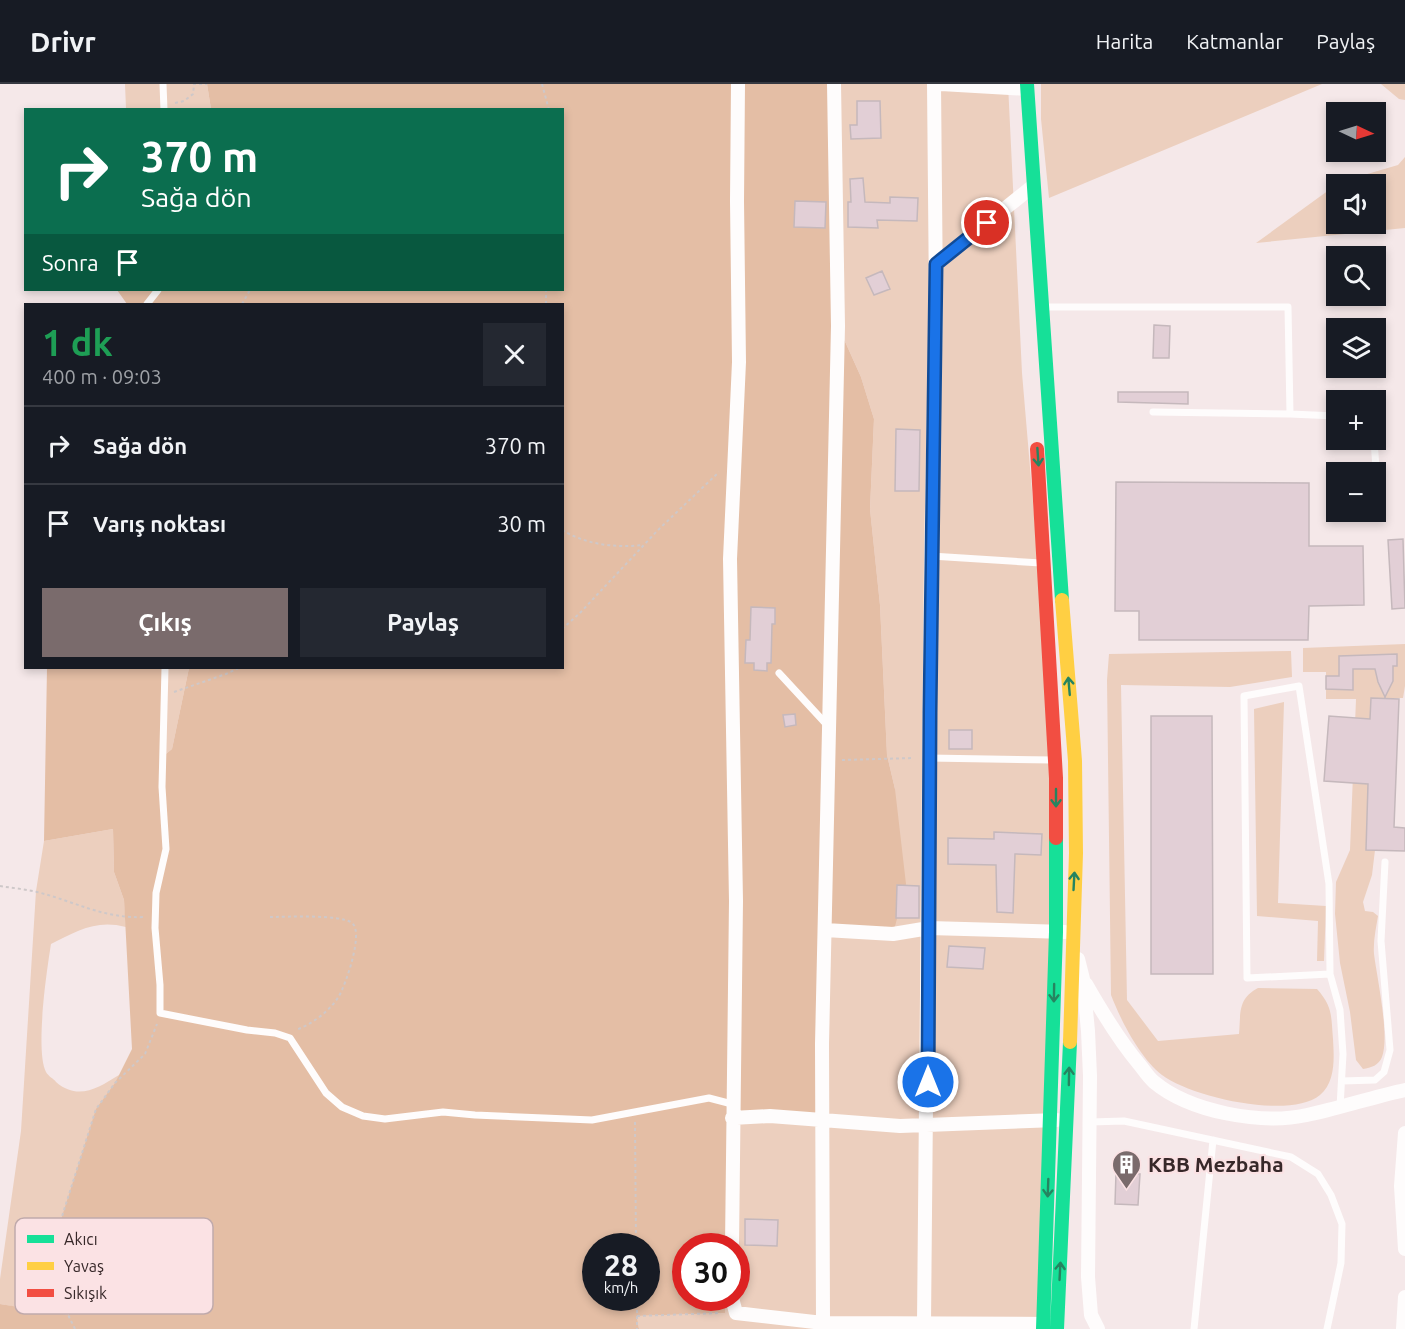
<!DOCTYPE html>
<html lang="tr">
<meta charset="utf-8">
<style>
body{margin:0;font-family:Ubuntu,sans-serif;background:#242831;color:#f1f3f6;height:100vh;display:flex;flex-direction:column;font-size:22px;white-space:nowrap}
*{box-sizing:border-box;margin:0}
p{font-size:20px;color:#9ea1a6}
.icon{flex:none;width:33px;height:33px;fill:none;stroke:currentColor;stroke-width:2;stroke-linecap:round;stroke-linejoin:round}
.map{position:relative;flex:1;overflow:hidden}
.side{position:absolute;left:24px;top:219px;width:540px;height:366px;display:flex;flex-direction:column;background:#171b24;border-radius:0px;box-shadow:0 3px 9px #0003}
.side>*{flex:none}
.top-card{position:absolute;left:24px;top:24px;width:540px;height:183px;border-radius:0px;box-shadow:0 3px 9px #0003;background:#0b6e4f;color:#fff;overflow:hidden}
.needle{width:39px;rotate:94deg}
.tools{position:absolute;left:1326px;top:18px;display:grid;gap:12px}
.tools a{display:grid;place-items:center;width:60px;height:60px;border-radius:0px;background:#171b24;box-shadow:0 3px 9px #0003;font-size:30px}
.speed{position:absolute;left:582px;top:1149px;display:flex;gap:12px;font-size:30px;font-weight:700;text-align:center}
.speed>*{display:grid;place-content:center;width:78px;height:78px;border-radius:50%;background:#171b24;box-shadow:0 3px 9px #0003;line-height:1}
.speed small{font-size:15px;font-weight:400}
.speed .limit{border:9px solid #d22;background:#fff;color:#111}
.pin{position:absolute;display:grid;place-items:center;width:51px;height:51px;color:#fff;margin:-26px;border:3px solid #fff;border-radius:50%;box-shadow:0 2px 6px #0007}
.me{position:absolute;width:66px;margin:-33px;rotate:0deg;stroke-linejoin:round;filter:drop-shadow(0 0 4px #0008)}
.turn{display:flex;align-items:center;gap:21px;height:126px;padding:0 18px;font-size:27px}
.turn .icon{width:78px;height:78px;stroke-width:2.5}
.turn b{display:block;font-size:42px;line-height:51px}
.then{display:flex;align-items:center;height:57px;padding:0 18px;background:#0003;gap:12px;font-size:22px}
.round{display:grid;place-items:center;flex:none;width:63px;height:63px;border-radius:0px;background:#242831}
.summary{display:flex;align-items:center;justify-content:space-between;height:102px;padding:0 18px}
h1{font-size:36px;font-weight:600;line-height:45px;color:#1e9e55}
.cta{display:flex;gap:12px;margin-top:auto;padding:12px 18px}
.cta a{flex:1;height:69px;border-radius:0px;background:#7a6b6c;color:#fff;font-size:24px;font-weight:600;line-height:69px;text-align:center}
.cta a+a{background:#242831;color:#f1f3f6}
ul{padding:0;list-style:none}
li{display:flex;align-items:center;gap:18px;height:78px;padding:0 18px;border-top:2px solid #363941}
li div{flex:1}
li b{display:block;font-size:22px}
li em{font-style:normal}
header{display:flex;align-items:center;gap:36px;box-sizing:border-box;height:84px;padding:0 30px;background:#171b24;border-bottom:2px solid #363941}
header strong{font-size:28px}
nav{display:flex;gap:33px;margin-inline-start:auto;font-size:21px}
.map>svg:first-child{display:block}
.green{fill:#eccfbe;fill-rule:evenodd}
.forest{fill:#e4bea5;fill-rule:evenodd}
.building{fill:#e2cfd6;stroke:#c5b8bc;stroke-width:1.5}
.lines{fill:none;stroke-linecap:round;stroke-linejoin:round}
.path{stroke:#cec8c9;stroke-width:2;stroke-dasharray:3 3;stroke-linecap:butt}
.lane{stroke:#fefcfc;stroke-width:7}
.street{stroke:#fefcfc;stroke-width:14}
.fast{stroke:#16e098;stroke-width:14}
.slow{stroke:#ffcf43;stroke-width:14}
.jam{stroke:#f24e42;stroke-width:14}
.oneway{stroke:#268460}
.route-casing{stroke:#114b97;stroke-width:15}
.route{stroke:#1a73e8;stroke-width:10}
.labels{text-anchor:middle;dominant-baseline:central;stroke-width:4.5;stroke-linejoin:round;paint-order:stroke}
.poi-label{font-size:21px;font-weight:bold;fill:#372829;stroke:#fbe2e4;text-anchor:start}
.key{fill:#fbe2e4;stroke:#c0aaac;stroke-width:1.5}
.key-label{font-size:16px;fill:#372829}
</style>
<header>
<strong>Drivr</strong>
<nav><a>Harita</a><a>Katmanlar</a><a>Paylaş</a></nav>
</header>
<div class="map">
<svg width="1405" height="1245" viewBox="0 0 1405 1245">
<rect width="100%" height="100%" fill="#f5e8e9"/>
<path class="green" d="M 125,0 L 207,0 L 211,25 L 126,25 Z
M 834,0 L 1008,0 L 1022,289 L 1035,442 L 1054,751 L 1043,1245 L 639,1245 L 637,1232 L 725,1229 L 725,1214 L 736,1214 L 732,1034 L 895,705 L 887,671 L 880,521 L 870,425 L 874,335 L 861,293 L 838,242 Z
M 1041,0 L 1322,0 L 1049,114 L 1041,35 Z
M 1381,0 L 1405,0 L 1405,16 L 1399,15 Z
M 1405,73 L 1405,144 L 1256,159 L 1340,98 L 1398,81 ZM 1376,100 L 1376,140 L 1336,140 L 1336,100 Z
M 1405,560 L 1405,602 L 1403,614 L 1371,614 L 1366,765 L 1375,766 L 1372,791 L 1363,818 L 1365,827 L 1373,828 L 1378,832 C 1376,844 1373,858 1374,870 C 1377,894 1390,952 1382,973 C 1379,981 1371,984 1363,985 L 1356,976 L 1350,928 L 1340,879 L 1335,830 L 1336,798 L 1350,766 L 1356,615 L 1326,615 L 1326,588 L 1303,588 L 1303,564 Z
M 1291,567 L 1292,593 L 1230,603 L 1121,601 L 1127,916 L 1158,957 L 1239,950 C 1241,930 1237,915 1258,904 L 1317,905 C 1333,923 1331,932 1333,955 C 1334,973 1336,998 1320,1011 C 1290,1036 1191,1013 1162,991 C 1140,974 1121,937 1111,911 L 1107,596 L 1109,570 Z
M 165,584 L 189,584 L 172,665 L 162,673 Z
M 1284,618 L 1278,819 L 1326,822 L 1324,877 L 1317,877 L 1318,837 L 1257,832 L 1254,625 Z
M 113,745 L 114,788 L 124,816 L 126,843 C 96,835 77,847 51,860 C 47,885 35,967 46,988 C 48,992 54,995 56,998 C 78,1017 98,1004 119,991 L 52,1198 L 69,1232 L 0,1220 L 0,1195 L 21,1047 L 36,807 L 44,757 Z"/>
<path class="forest" d="M 207,0 L 834,0 L 838,242 L 861,293 L 874,335 L 870,425 L 880,521 L 887,671 L 895,705 L 906,800 L 893,850 L 825,846 L 823,1035 L 732,1035 L 727,1162 L 686,1162 L 686,1214 L 725,1214 L 725,1229 L 637,1232 L 639,1245 L 0,1245 L 0,1220 L 69,1231 L 52,1198 L 52,1164 L 96,1025 L 115,999 L 132,965 L 124,816 L 114,788 L 113,745 L 44,757 L 47,584 L 165,584 L 162,673 L 172,665 L 189,584 L 562,584 L 562,220 L 127,220 L 117,206 L 562,206 L 562,26 L 211,25 ZM 596,1162 L 646,1162 L 646,1214 L 596,1214 Z"/>
<path class="building" d="M 857,17 L 880,17 L 881,54 L 851,55 L 850,41 L 857,41 Z
M 863,94 L 865,118 L 890,119 L 890,113 L 918,114 L 917,137 L 877,136 L 878,144 L 848,143 L 848,118 L 851,118 L 850,95 Z
M 795,117 L 826,118 L 825,144 L 794,143 Z
M 882,187 L 890,205 L 874,211 L 866,194 Z
M 1154,241 L 1170,242 L 1169,274 L 1153,274 Z
M 1118,308 L 1188,308 L 1188,320 L 1118,318 Z
M 896,345 L 920,346 L 919,407 L 895,407 Z
M 1116,398 L 1309,399 L 1309,462 L 1363,462 L 1364,521 L 1309,522 L 1308,556 L 1139,556 L 1139,527 L 1115,527 Z
M 1403,455 L 1405,524 L 1392,525 L 1388,456 Z
M 751,523 L 775,524 L 775,540 L 772,540 L 771,579 L 767,579 L 767,587 L 754,586 L 754,579 L 745,579 L 746,556 L 750,556 Z
M 1397,570 L 1397,582 L 1393,582 L 1393,597 L 1385,613 L 1378,598 L 1375,585 L 1353,585 L 1353,606 L 1326,605 L 1326,592 L 1339,592 L 1339,572 Z
M 1371,614 L 1399,615 L 1394,743 L 1405,744 L 1405,767 L 1366,766 L 1368,700 L 1324,697 L 1329,632 L 1370,635 Z
M 795,630 L 796,641 L 785,643 L 783,631 Z
M 1151,632 L 1212,632 L 1213,890 L 1151,890 Z
M 949,646 L 972,646 L 972,665 L 949,665 Z
M 994,748 L 1042,750 L 1041,771 L 1015,770 L 1013,829 L 997,828 L 996,781 L 948,780 L 948,754 L 994,755 Z
M 897,801 L 919,802 L 919,834 L 896,834 Z
M 949,862 L 985,864 L 983,885 L 947,883 Z
M 1116,1089 L 1140,1090 L 1138,1121 L 1115,1120 Z
M 745,1135 L 778,1136 L 777,1162 L 745,1161 Z"/>
<g class="lines">
<path class="path" d="M 193,0 L 207,0
M 542,0 L 549,26
M 175,19 L 184,17 L 193,10 L 194,1
M 242,220 L 250,206
M 546,220 L 546,206
M 562,446 C 587,461 616,464 643,461
M 562,545 L 579,530 L 658,446 L 719,388
M 174,608 L 226,590 L 239,584
M 842,676 L 914,674
M 0,802 C 12,804 25,805 37,808 C 77,818 103,835 146,833
M 270,833 C 286,833 341,830 352,839 C 364,848 346,900 339,912 C 330,927 312,940 296,946
M 635,1038 L 636,1162
M 637,1214 L 637,1245
M 637,1232 L 721,1229
M 75,1245 L 52,1198 L 52,1164 L 96,1025 L 115,999 L 145,970 L 157,940"/>
<path class="lane" d="M 163,0 L 164,26
M 147,220 L 158,206
M 1044,223 L 1288,223 L 1290,330 L 1336,332
M 1153,328 L 1290,330
M 1374,356 L 1377,398
M 931,472 L 1041,479
M 165,584 L 162,703 L 166,765 L 156,809 L 155,844 L 160,901 L 160,929 L 247,946 L 275,949 L 290,954 L 326,1009 L 342,1023 L 363,1032 L 385,1035 L 443,1028 L 475,1031 L 592,1036 L 709,1014 L 732,1020
M 779,589 L 828,642
M 929,674 L 1052,676
M 1330,890 L 1329,800 L 1299,602 L 1244,612 L 1247,894 L 1330,890 L 1340,926 L 1343,970 L 1340,1023
M 1342,997 L 1375,996 L 1384,988 L 1390,966 L 1381,857 L 1385,778
M 1090,1038 L 1124,1037 L 1291,1073 L 1318,1090 L 1331,1111 L 1342,1140 L 1341,1179 L 1327,1245
M 1194,1245 L 1213,1056"/>
<path class="street" d="M 941,0 L 1027,5
M 936,180 L 1033,102
M 825,846 L 893,850 L 929,844 L 1065,848
M 1078,875 L 1083,895 L 1088,947 L 1090,992 L 1088,1193 L 1091,1231 L 1098,1245
M 1086,900 C 1102,928 1118,955 1139,980 C 1144,986 1148,993 1154,998 C 1190,1028 1261,1041 1307,1031 C 1340,1024 1372,1013 1405,1006
M 732,1034 L 770,1032 L 900,1042 L 1057,1036
M 1405,1049 L 1401,1102 L 1405,1165
M 732,1162 L 736,817 L 730,475 L 739,278 L 737,117 L 738,0
M 732,1214 L 736,1229 L 823,1239 L 1052,1240
M 823,1239 L 822,960 L 838,242 L 834,0
M 924,1239 L 931,472 L 936,216 L 934,0
M 1403,1245 L 1405,1213"/>
<path class="fast" d="M 1027,0 L 1062,516
M 1043,1245 L 1056,848 L 1056,754
M 1057,1245 L 1070,958"/>
<path class="slow" d="M 1062,516 L 1075,677 L 1076,769 L 1070,958"/>
<path class="jam" d="M 1037,365 L 1056,694 L 1056,754"/>
</g>
<defs><path id="oneway-shaft" d="M-6 0H5M1.5-3L5.5 0L1.5 3" fill="none" stroke-width="1.6" stroke-linecap="round" stroke-linejoin="round" transform="scale(1.5)"/></defs>
<g class="oneway">
<use href="#oneway-shaft" transform="translate(1038 373) rotate(86)"/>
<use href="#oneway-shaft" transform="translate(1069 602) rotate(-95)"/>
<use href="#oneway-shaft" transform="translate(1056 714) rotate(90)"/>
<use href="#oneway-shaft" transform="translate(1074 797) rotate(-87)"/>
<use href="#oneway-shaft" transform="translate(1054 909) rotate(91)"/>
<use href="#oneway-shaft" transform="translate(1069 992) rotate(-89)"/>
<use href="#oneway-shaft" transform="translate(1048 1104) rotate(92)"/>
<use href="#oneway-shaft" transform="translate(1060 1187) rotate(-87)"/>
</g>
<g class="lines">
<defs>
<path id="route" d="M 928,998 L 930,629 L 936,180 L 987,139"/>
</defs>
<use href="#route" class="route-casing"/>
<use href="#route" class="route"/>
</g>
<defs>
<symbol id="building-pin" viewBox="-11 -11 22 30"><path d="M0 17L-7.5 6A9.5 9.5 0 1 1 7.5 6Z" fill="#7a6b6c" stroke="#fbe2e4"/><path d="M-4-6H4V6H1V3H-1V6H-4ZM-2.5-4.3h1.7v1.8h-1.7ZM.8-4.3h1.7v1.8H.8ZM-2.5-1h1.7V.8h-1.7ZM.8-1h1.7V.8H.8Z" fill="#fff"/></symbol>
</defs>
<g fill-rule="evenodd">
<use href="#building-pin" x="1110" y="1064" width="33" height="45"/>
</g>
<g class="labels">
<g class="poi-label">
<text x="1148" y="1080">KBB Mezbaha</text>
</g>
</g>
<rect x="15" y="1134" width="198" height="96" rx="9" class="key"/>
<rect x="27" y="1151" width="27" height="8" fill="#16e098"/>
<rect x="27" y="1178" width="27" height="8" fill="#ffcf43"/>
<rect x="27" y="1205" width="27" height="8" fill="#f24e42"/>
<g class="key-label">
<text x="64" y="1161">Akıcı</text>
<text x="64" y="1188">Yavaş</text>
<text x="64" y="1215">Sıkışık</text>
</g>
</svg>
<div class="tools">
<a><svg class="needle" viewBox="-14 -14 28 28"><path d="M0-13l5 13h-10z" fill="#e53935"/><path d="M0 13l5-13h-10z" fill="#9ea1a6"/></svg></a>
<a><svg class="icon" aria-label="sound" viewBox="0 0 24 24"><path d="M4 9h4l5-4v14l-5-4H4zM17 9q2 3 0 6"/></svg></a>
<a><svg class="icon" aria-label="search" viewBox="0 0 24 24"><circle cx="10" cy="10" r="6"/><path d="M15 15l6 6"/></svg></a>
<a><svg class="icon" aria-label="layers" viewBox="0 0 24 24"><path d="M12 4l9 5-9 5-9-5zM3 14l9 5 9-5"/></svg></a>
<a>+</a>
<a>−</a>
</div>
<div class="speed"><div>28<small>km/h</small></div><div class="limit">30</div></div>
<div class="pin" style="left:987px;top:139px;background:#d93025"><svg class="icon" aria-label="arrive" viewBox="0 0 24 24"><path d="M6 21V4h12l-3 4 3 4H6"/></svg></div>
<svg class="me" style="left:928px;top:998px" viewBox="-20 -20 40 40"><circle r="17" fill="#1a73e8" stroke="#fff" stroke-width="3"/><path d="M0-11L8 9 0 5-8 9z" fill="#fff"/></svg>
<div class="top-card">
<div class="turn"><svg class="icon" aria-label="right" viewBox="0 0 24 24"><path d="M7 20v-9h11M14 6l5 5-5 5"/></svg><div><b>370 m</b>Sağa dön</div></div>
<div class="then">Sonra<svg class="icon" aria-label="arrive" viewBox="0 0 24 24"><path d="M6 21V4h12l-3 4 3 4H6"/></svg></div>
</div>
<section class="side">
<div class="summary"><div><h1>1 dk</h1><p>400 m · 09:03</p></div><a class="round"><svg class="icon" aria-label="close" viewBox="0 0 24 24"><path d="M6 6l12 12M18 6L6 18"/></svg></a></div>
<ul>
<li><svg class="icon" aria-label="right" viewBox="0 0 24 24"><path d="M7 20v-9h11M14 6l5 5-5 5"/></svg><div><b>Sağa dön</b></div><em>370 m</em></li>
<li><svg class="icon" aria-label="arrive" viewBox="0 0 24 24"><path d="M6 21V4h12l-3 4 3 4H6"/></svg><div><b>Varış noktası</b></div><em>30 m</em></li>
</ul>
<div class="cta"><a>Çıkış</a><a>Paylaş</a></div>
</section>
</div>
